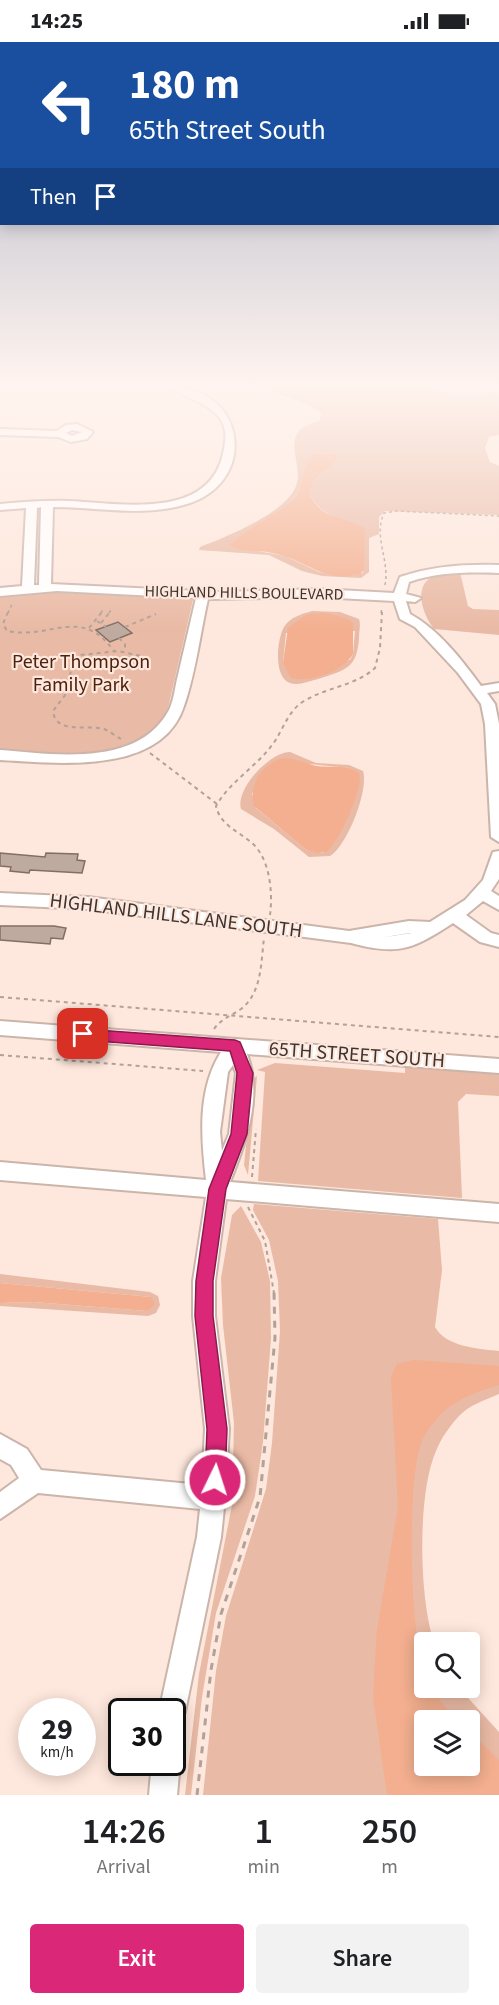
<!DOCTYPE html>
<style>
body{margin:0;font-family:"Source Sans 3",sans-serif;background:#f2f2f2;color:#202124;height:100vh;display:flex;flex-direction:column;font-size:22px;white-space:nowrap}
*{box-sizing:border-box;margin:0}
p{font-size:20px;color:#757577}
.icon{flex:none;width:33px;height:33px;fill:none;stroke:currentColor;stroke-width:2;stroke-linecap:round;stroke-linejoin:round}
.map{position:relative;height:1753px;overflow:hidden}
.details{display:flex;flex-direction:column;background:#fff;flex:1}
.details>*{flex:none}
.top-card{position:absolute;left:0px;top:0px;width:500px;height:183px;box-shadow:0 3px 15px #0003;background:#1a4fa0;color:#fff;overflow:hidden}
.controls{position:absolute;left:414px;top:1590px;display:grid;gap:12px}
.controls a{display:grid;place-items:center;width:66px;height:66px;border-radius:6px;background:#fff;box-shadow:0 3px 15px #0003;font-size:30px}
.speed{position:absolute;left:18px;top:1656px;display:flex;gap:12px;font-size:30px;font-weight:700;text-align:center}
.speed>*{display:grid;place-content:center;width:78px;height:78px;border-radius:50%;background:#fff;box-shadow:0 3px 15px #0003;line-height:1}
.speed small{font-size:15px;font-weight:400}
.speed .limit{border:3px solid #111;border-radius:9px;background:#fff;color:#111}
.pin{position:absolute;display:grid;place-items:center;width:51px;height:51px;color:#fff;margin:-26px;border-radius:12px;box-shadow:0 3px 9px #0006}
.me{position:absolute;width:66px;margin:-33px;rotate:4deg;stroke-linejoin:round;filter:drop-shadow(0 0 4px #0008)}
.turn{display:flex;align-items:center;gap:21px;height:126px;padding:0 30px;font-size:27px}
.turn .icon{width:78px;height:78px;stroke-width:2.5}
.turn b{display:block;font-size:42px;line-height:51px}
.then{display:flex;align-items:center;height:57px;padding:0 30px;background:#0003;gap:12px;font-size:22px}
.eta{display:flex;justify-content:space-evenly;align-items:center;height:102px;text-align:center}
.eta b{font-size:36px;font-weight:600;line-height:42px}
.cta{display:flex;gap:12px;margin-top:auto;padding:12px 30px}
.cta a{flex:1;height:69px;border-radius:6px;background:#db2777;color:#fff;font-size:24px;font-weight:600;line-height:69px;text-align:center}
.cta a+a{background:#f2f2f2;color:#202124}
.status{display:flex;justify-content:space-between;align-items:center;height:42px;padding:0 30px;background:#fff;direction:ltr}
.status svg{height:16px;fill:currentColor}
.map>svg:first-child{display:block}
.green{fill:#e9baa5;fill-rule:evenodd}
.water{fill:#f3af8f}
.building{fill:#bfaaa0;stroke:#826e65;stroke-width:1.5}
.lines{fill:none;stroke-linecap:round;stroke-linejoin:round}
.minor-casing{stroke:#cbb5ab;stroke-width:4}
.path-far2{stroke:#b2a198;stroke-width:1.5;stroke-dasharray:3 3;stroke-linecap:butt}
.path-far1{stroke:#b2a198;stroke-width:2;stroke-dasharray:4 4;stroke-linecap:butt}
.path{stroke:#b2a198;stroke-width:3;stroke-dasharray:7 7;stroke-linecap:butt}
.minor{fill:#fff;fill-rule:evenodd}
.route{fill:#db2777;stroke:#8e194d;stroke-width:1.5}
.labels{text-anchor:middle;dominant-baseline:central;stroke-width:4.5;stroke-linejoin:round;paint-order:stroke}
.far-street-label{font-size:16px;fill:#3d3430;stroke:#fee7dc}
.park-label{font-size:20px;fill:#4d220c;stroke:#fee7dc}
.street-label{font-size:20px;fill:#3d3430;stroke:#fee7dc}
</style>
<div class="status"><b>14:25</b><svg viewBox="0 0 49 12"><path d="M0 12V9h3v3zM5 12V6h3v6zM10 12V3h3v9zM15 12V0h3v12zM26 1h20v11H26zM47 4h2v5h-2z"/></svg></div>
<div class="map">
<svg width="499" height="1753" viewBox="0 0 499 1753">
<rect width="100%" height="100%" fill="#fee7dc"/>
<path class="green" d="M 261,345 L 423,345 L 453,353 L 480,353 L 489,350 L 499,353 L 499,393 L 489,395 L 485,406 L 490,420 L 499,424 L 499,473 L 385,469 L 379,475 L 379,492 L 369,496 L 369,530 L 361,536 L 322,534 L 302,529 L 269,513 L 199,508 L 200,505 C 226,495 286,471 296,444 C 303,427 287,403 299,389 C 304,383 313,382 320,378 L 321,371 L 307,362 ZM 315,411 L 335,412 L 338,415 C 332,432 313,428 310,452 C 319,472 339,478 359,483 L 364,506 L 363,531 L 350,534 L 319,530 L 285,514 L 230,504 C 248,491 286,471 297,453 C 304,440 302,418 315,411 Z
M 460,530 L 468,564 L 473,567 L 499,568 L 499,593 L 434,587 C 423,573 411,542 436,533 C 443,531 452,531 460,530 Z
M 31,550 L 65,550 L 193,558 L 168,666 C 141,725 52,710 0,707 L 0,554 Z
M 312,569 L 340,570 L 359,577 C 361,583 359,589 359,596 C 357,627 345,628 318,637 C 309,639 299,644 290,641 C 273,635 277,597 284,585 C 290,575 302,572 312,569 ZM 355,589 L 353,612 L 350,618 L 283,621 L 286,591 Z
M 290,710 L 316,721 L 349,723 L 363,729 C 369,748 347,804 330,814 L 309,815 L 274,787 L 241,767 C 235,747 270,710 290,710 ZM 309,722 L 349,726 L 323,811 L 305,807 L 256,766 L 252,751 Z
M 275,1021 L 405,1031 L 405,1025 L 499,1032 L 499,1054 L 466,1052 L 458,1060 L 462,1156 L 258,1139 L 265,1030 L 257,1028 Z
M 257,1034 L 248,1133 L 244,1123 L 253,1037 Z
M 254,1162 L 438,1177 L 442,1228 L 435,1285 C 446,1305 479,1307 499,1309 L 499,1352 C 485,1358 469,1363 459,1374 C 450,1384 441,1396 436,1409 C 417,1452 419,1556 434,1600 L 424,1600 L 424,1646 L 459,1646 L 499,1690 L 499,1753 L 203,1753 L 216,1629 L 226,1574 L 266,1447 L 272,1401 L 280,1289 L 278,1239 L 269,1198 L 253,1168 ZM 424,1678 L 470,1678 L 470,1724 L 424,1724 Z
M 241,1164 L 261,1200 L 270,1239 L 271,1296 L 263,1400 L 255,1454 L 216,1571 L 202,1655 L 191,1753 L 185,1753 L 199,1632 L 232,1463 L 234,1381 L 223,1283 L 221,1236 L 232,1173 Z
M 0,1232 L 150,1250 L 158,1254 L 160,1263 L 156,1271 L 148,1274 L 0,1264 L 0,1261 L 34,1260 L 147,1269 L 151,1255 L 0,1241 Z"/>
<path class="water" d="M 315,411 L 335,412 L 338,415 C 333,431 313,428 310,452 C 322,480 346,473 365,487 L 364,527 L 361,532 C 325,542 306,518 276,512 C 262,508 243,510 230,504 C 233,495 282,469 294,457 C 305,445 300,419 315,411 Z
M 326,571 L 346,576 L 353,581 L 353,612 C 343,629 311,641 291,636 L 283,621 L 288,586 L 307,572 Z
M 283,716 C 295,716 304,721 316,724 C 329,726 348,722 359,731 C 364,746 339,799 327,810 L 317,811 L 305,807 L 254,764 C 248,743 263,721 283,716 Z
M 0,1241 L 151,1255 L 155,1262 L 147,1269 L 34,1260 L 0,1261 Z
M 415,1318 L 499,1324 L 499,1343 C 479,1349 458,1356 442,1371 C 435,1378 428,1387 423,1396 C 408,1428 411,1541 415,1578 C 417,1602 424,1622 424,1646 L 433,1646 L 441,1660 L 457,1678 L 424,1678 L 424,1724 L 470,1724 L 470,1690 L 499,1718 L 499,1753 L 387,1753 L 373,1654 L 377,1588 L 398,1465 L 391,1335 L 397,1322 Z"/>
<path class="building" d="M 118,580 L 132,591 L 110,600 L 96,588 Z
M 0,811 L 45,815 L 46,811 L 78,812 L 77,818 L 85,819 L 82,831 L 30,828 L 29,831 L 10,829 L 11,825 L 0,824 Z
M 0,884 L 54,884 L 66,886 L 63,897 L 51,896 L 50,902 L 0,898 Z"/>
<g class="lines">
<defs>
<path id="minor" d="M 170,345 C 245,345 259,437 190,461 C 146,476 98,465 53,465 L 51,542 L 220,550 L 318,547 L 394,551 L 400,535 C 433,524 464,522 499,523 L 499,531 C 468,530 439,530 409,540 L 406,552 L 421,556 L 415,560 L 406,559 L 410,572 C 438,587 462,618 481,644 L 499,641 L 499,649 L 487,651 L 495,662 L 499,682 L 499,800 L 491,795 L 485,682 L 481,662 L 458,631 L 415,585 L 400,577 L 394,559 L 318,555 L 208,557 C 200,592 196,630 184,664 C 161,734 57,721 0,718 L 0,708 C 54,712 138,726 169,668 C 174,658 175,644 178,633 C 184,607 190,582 196,556 L 57,549 L 0,554 L 0,546 L 22,544 L 26,466 L 0,468 L 0,462 C 23,460 46,458 69,459 C 119,461 208,479 223,412 C 226,398 228,384 217,373 C 204,359 185,356 170,345 ZM 41,465 L 39,543 L 34,543 L 37,466 Z
M 77,382 L 93,390 L 87,397 L 71,400 L 58,395 L 0,393 L 0,387 L 57,389 L 66,383 ZM 72,388 L 82,390 L 72,394 L 66,391 Z
M 499,809 L 499,837 L 491,849 L 499,854 L 499,868 L 483,859 L 466,873 L 491,891 L 499,893 L 499,905 L 480,900 L 453,881 C 413,907 399,914 351,901 L 88,867 L 0,863 L 0,851 L 88,855 L 349,889 L 409,879 L 430,880 L 465,858 L 483,838 L 493,810 ZM 409,891 L 412,891 L 379,896 Z
M 0,979 L 499,1017 L 499,1031 L 247,1012 C 263,1054 246,1100 230,1140 L 499,1162 L 499,1180 L 226,1157 L 215,1239 L 215,1274 L 229,1387 L 225,1456 L 221,1495 L 185,1670 L 181,1679 L 172,1683 L 172,1670 L 159,1670 L 197,1495 L 200,1467 L 38,1451 L 0,1477 L 0,1450 L 19,1436 L 11,1423 L 0,1417 L 0,1392 L 27,1407 L 41,1428 L 202,1443 L 205,1387 L 193,1274 L 193,1239 L 206,1155 L 0,1138 L 0,1120 L 206,1138 C 201,1095 197,1048 221,1010 L 0,993 ZM 233,1023 L 236,1031 L 229,1092 L 222,1109 L 220,1090 L 228,1030 Z
M 172,1709 L 180,1720 L 177,1753 L 149,1753 L 152,1720 L 172,1720 Z"/>
</defs>
<use href="#minor" class="minor-casing"/>
<path class="path-far2" d="M 385,543 C 390,518 373,495 384,471 L 397,469 L 499,474
M 8,571 L 13,560
M 101,571 L 103,567
M 109,571 L 111,568
M 381,571 L 382,566"/>
<path class="path-far1" d="M 8,570 L 3,582 L 7,589 C 53,598 80,563 114,609
M 97,579 L 106,585
M 101,581 L 110,570
M 125,585 L 156,572
M 89,586 L 102,570
M 119,596 L 125,602 L 125,609
M 73,621 L 87,622
M 121,697 C 116,694 109,689 104,687 C 86,682 56,693 53,669 L 69,648 L 71,625 L 81,613 L 118,609 L 150,616
M 150,711 L 217,762
M 270,873 C 273,850 270,817 252,801 C 238,789 220,783 216,764 C 231,738 258,724 275,699 C 284,685 289,668 304,659 C 327,645 355,644 375,626 L 380,606 L 382,570
M 0,955 L 499,995
M 214,987 C 221,977 231,974 241,967 C 262,951 261,920 264,896
M 0,1013 L 203,1029
M 252,1135 L 256,1087
M 248,1165 L 265,1199 L 274,1251"/>
<path class="path" d="M 197,1753 L 211,1628 L 221,1572 L 260,1455 L 275,1296 L 274,1249"/>
<use href="#minor" class="minor"/>
</g>
<linearGradient id="sky" x2="0" y2="1"><stop stop-color="#acb2c4"/><stop offset="0.58" stop-color="#fff4ef"/><stop offset="1" stop-color="#fff4ef" stop-opacity="0"/></linearGradient>
<rect width="499" height="591" fill="url(#sky)"/>
<path class="route" d="M 83,987 L 235,998 L 240,1000 L 253,1031 L 247,1092 L 226,1147 L 213,1239 L 213,1274 L 227,1387 L 225,1438 L 222,1445 L 215,1447 L 208,1445 L 205,1438 L 207,1387 L 195,1274 L 196,1239 L 209,1147 L 231,1092 L 237,1031 L 230,1009 L 83,998 L 75,992 Z"/>
<g class="labels">
<g class="far-street-label">
<text transform="translate(244 551) rotate(1)">HIGHLAND HILLS BOULEVARD</text>
</g>
<g class="park-label">
<text x="81" y="620">Peter Thompson<tspan x="81" dy="23">Family Park</tspan></text>
</g>
<g class="street-label">
<text transform="translate(176 874) rotate(7)">HIGHLAND HILLS LANE SOUTH</text>
<text transform="translate(357 1013) rotate(4)">65TH STREET SOUTH</text>
</g>
</g>
</svg>
<div class="controls">
<a><svg class="icon" aria-label="search" viewBox="0 0 24 24"><circle cx="10" cy="10" r="6"/><path d="M15 15l6 6"/></svg></a>
<a><svg class="icon" aria-label="layers" viewBox="0 0 24 24"><path d="M12 4l9 5-9 5-9-5zM3 14l9 5 9-5"/></svg></a>
</div>
<div class="speed"><div>29<small>km/h</small></div><div class="limit">30</div></div>
<div class="pin" style="left:83px;top:992px;background:#d93025"><svg class="icon" aria-label="arrive" viewBox="0 0 24 24"><path d="M6 21V4h12l-3 4 3 4H6"/></svg></div>
<svg class="me" style="left:215px;top:1438px" viewBox="-20 -20 40 40"><circle r="17" fill="#db2777" stroke="#fff" stroke-width="3"/><path d="M0-11L8 9 0 5-8 9z" fill="#fff"/></svg>
<div class="top-card">
<div class="turn"><svg class="icon" aria-label="left" viewBox="0 0 24 24"><path d="M17 20v-9H6M10 6l-5 5 5 5"/></svg><div><b>180 m</b>65th Street South</div></div>
<div class="then">Then<svg class="icon" aria-label="arrive" viewBox="0 0 24 24"><path d="M6 21V4h12l-3 4 3 4H6"/></svg></div>
</div>
</div>
<section class="details">
<div class="eta">
<div><b>14:26</b><p>Arrival</p></div>
<div><b>1</b><p>min</p></div>
<div><b>250</b><p>m</p></div>
</div>
<div class="cta"><a>Exit</a><a>Share</a></div>
</section>
